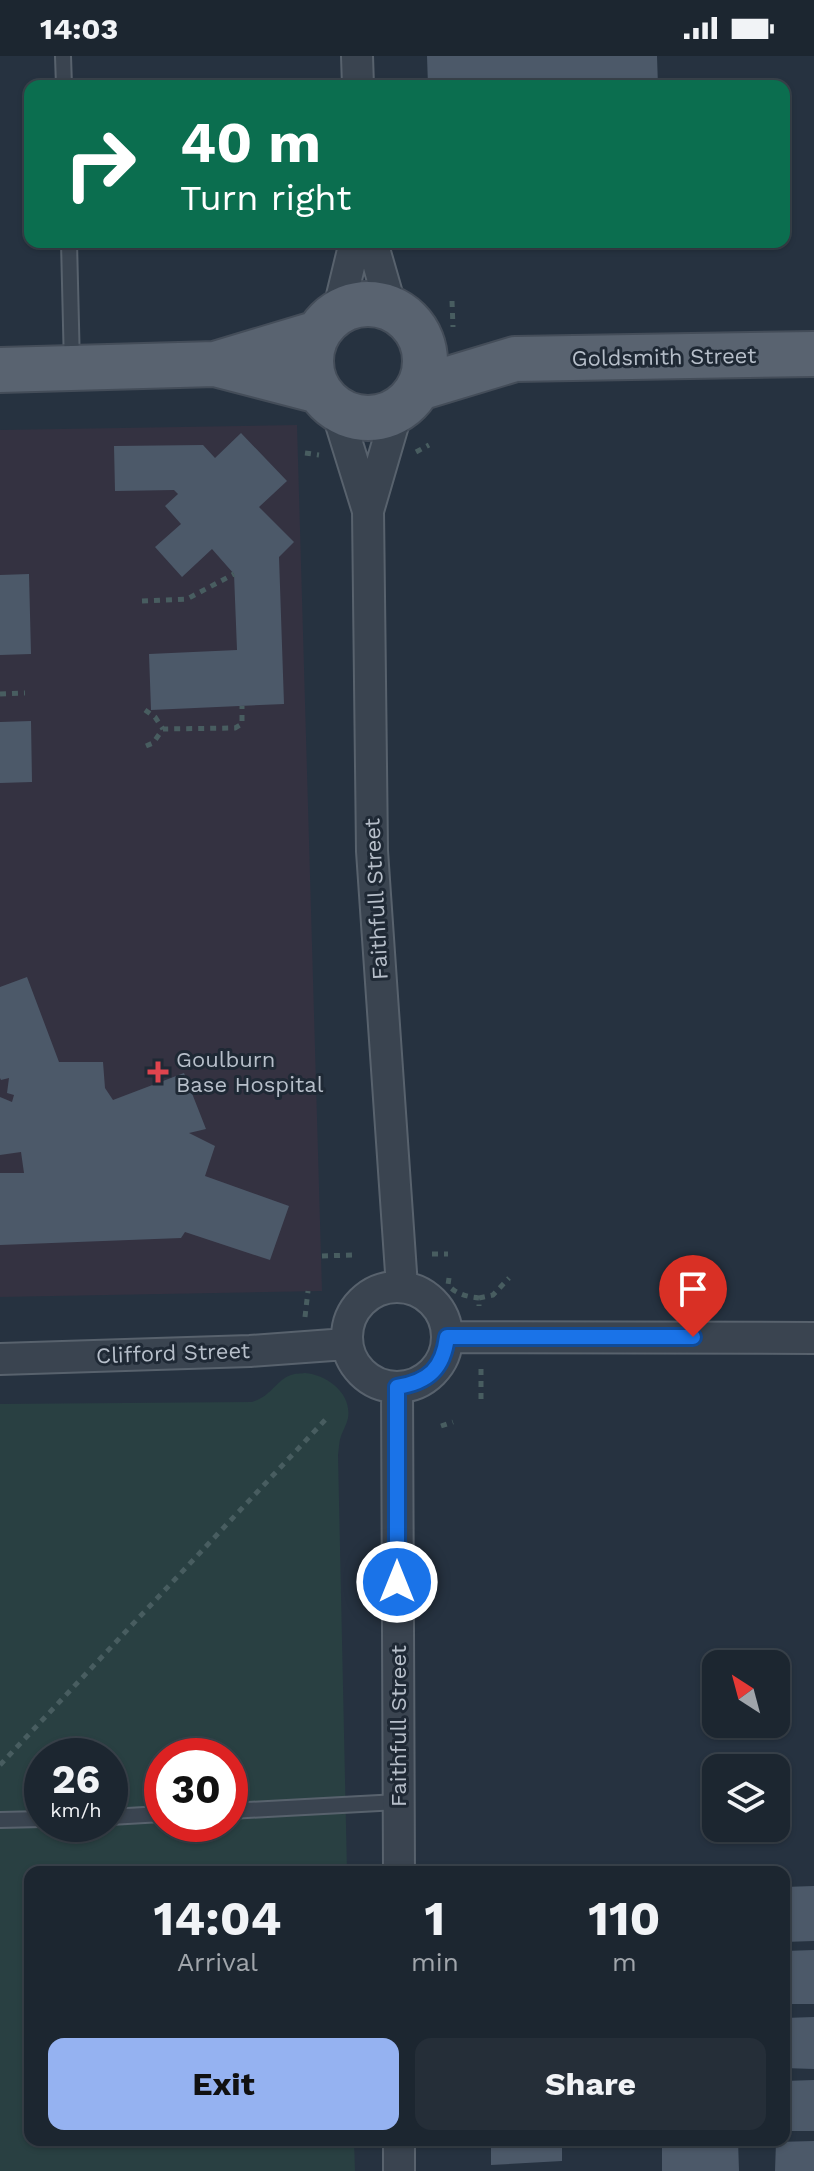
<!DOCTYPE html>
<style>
body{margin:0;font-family:"Work Sans",sans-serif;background:#252e38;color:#f1f3f6;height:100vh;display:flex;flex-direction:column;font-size:30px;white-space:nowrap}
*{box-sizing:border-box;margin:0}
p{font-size:26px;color:#a0a5ab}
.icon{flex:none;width:44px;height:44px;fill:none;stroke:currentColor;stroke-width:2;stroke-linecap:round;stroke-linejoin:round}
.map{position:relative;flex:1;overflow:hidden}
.details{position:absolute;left:24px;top:1810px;width:766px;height:280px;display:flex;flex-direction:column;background:#1c2630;border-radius:16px;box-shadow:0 2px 6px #0004,0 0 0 2px #3a434c}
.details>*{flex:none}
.top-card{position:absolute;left:24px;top:24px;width:766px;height:168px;border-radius:16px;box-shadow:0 2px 6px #0004,0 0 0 2px #3a434c;background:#0b6e4f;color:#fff;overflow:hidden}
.needle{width:52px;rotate:324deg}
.fabs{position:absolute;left:702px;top:1594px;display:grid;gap:16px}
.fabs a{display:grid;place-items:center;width:88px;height:88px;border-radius:16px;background:#1c2630;box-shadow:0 2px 6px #0004,0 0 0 2px #3a434c;font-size:40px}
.speed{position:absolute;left:24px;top:1682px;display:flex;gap:16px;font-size:40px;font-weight:700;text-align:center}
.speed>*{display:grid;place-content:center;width:104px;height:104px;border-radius:50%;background:#1c2630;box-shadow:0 2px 6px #0004,0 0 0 2px #3a434c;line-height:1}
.speed small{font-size:20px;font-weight:400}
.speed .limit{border:12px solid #d22;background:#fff;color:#111}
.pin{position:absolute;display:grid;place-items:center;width:68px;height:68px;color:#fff;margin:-82px -34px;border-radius:50% 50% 50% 0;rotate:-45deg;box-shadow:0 0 8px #0007}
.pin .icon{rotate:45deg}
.me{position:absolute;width:88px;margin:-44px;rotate:0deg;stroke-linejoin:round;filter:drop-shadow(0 0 6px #0008)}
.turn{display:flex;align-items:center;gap:28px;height:168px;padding:0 24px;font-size:36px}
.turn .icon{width:104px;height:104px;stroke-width:2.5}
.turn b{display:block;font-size:56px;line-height:68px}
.eta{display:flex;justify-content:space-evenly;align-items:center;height:136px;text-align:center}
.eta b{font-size:48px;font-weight:700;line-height:56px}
.action{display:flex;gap:16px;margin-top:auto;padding:16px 24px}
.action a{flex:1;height:92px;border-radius:16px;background:#95b2f1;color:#111;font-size:32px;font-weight:700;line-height:92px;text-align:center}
.action a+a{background:#252e38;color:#f1f3f6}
.status{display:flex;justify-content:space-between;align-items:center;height:56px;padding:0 40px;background:#1c2630;direction:ltr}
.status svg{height:22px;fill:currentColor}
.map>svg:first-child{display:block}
.medical{fill:#343241}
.green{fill:#294042;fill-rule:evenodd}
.building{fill:#4c5969}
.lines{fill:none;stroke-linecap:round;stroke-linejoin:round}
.service-casing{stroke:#58626d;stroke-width:18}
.minor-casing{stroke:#58626d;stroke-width:34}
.primary-casing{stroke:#444d59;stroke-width:48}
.path{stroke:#485d60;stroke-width:5;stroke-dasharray:6 6;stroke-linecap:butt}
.service{stroke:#3a4450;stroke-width:14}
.minor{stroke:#3a4450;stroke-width:30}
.primary{stroke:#596370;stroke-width:44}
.route-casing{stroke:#114b97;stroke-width:20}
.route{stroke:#1a73e8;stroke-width:14}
.health-dot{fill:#e0444e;stroke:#1f2935;stroke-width:3}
.labels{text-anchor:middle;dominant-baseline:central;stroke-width:6;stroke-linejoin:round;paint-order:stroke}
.street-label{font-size:22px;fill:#b7bfca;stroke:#1f2935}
.poi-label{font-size:22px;fill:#b7bfca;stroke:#1f2935;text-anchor:start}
</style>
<div class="status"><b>14:03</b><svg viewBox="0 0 49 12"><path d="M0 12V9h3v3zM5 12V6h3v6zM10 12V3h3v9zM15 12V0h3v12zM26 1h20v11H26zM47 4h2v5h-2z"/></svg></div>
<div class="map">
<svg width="814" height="2115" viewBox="0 0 814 2115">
<rect width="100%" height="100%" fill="#263240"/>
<path class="medical" d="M 297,369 L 322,1235 L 0,1241 L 0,374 Z"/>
<path class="green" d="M 305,1317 C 327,1319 352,1337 348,1362 C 347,1368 343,1374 341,1380 C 339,1385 339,1392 338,1399 L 347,1816 L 30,1816 L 30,2084 L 354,2084 L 355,2115 L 0,2115 L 0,1348 L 252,1346 C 272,1340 276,1324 291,1319 C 296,1317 300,1318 305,1317 ZM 42,1700 L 110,1700 L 110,1768 L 42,1768 ZM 162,1700 L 230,1700 L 230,1768 L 162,1768 Z"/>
<path class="building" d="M 427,0 L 657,0 L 658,30 L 428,30 Z
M 241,377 L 287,425 L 259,451 L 294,486 L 279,501 L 284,648 L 151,654 L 149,598 L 237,594 L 234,518 L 212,493 L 182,521 L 155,491 L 181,468 L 165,450 L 178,438 L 174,434 L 115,435 L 114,390 L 203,389 L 215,402 Z
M 29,518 L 31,598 L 0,599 L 0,519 Z
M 31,665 L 32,726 L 0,727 L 0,666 Z
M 27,921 L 59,1006 L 103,1006 L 105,1032 L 113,1044 L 184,1017 L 206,1073 L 189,1077 L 215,1090 L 205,1120 L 289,1150 L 270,1204 L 185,1176 L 181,1182 L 0,1189 L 0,1117 L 24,1117 L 21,1096 L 0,1099 L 0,1041 L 12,1046 L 14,1039 L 7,1037 L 9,1022 L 1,1024 L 0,1022 L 0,931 Z
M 814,1830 L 814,1885 L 784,1886 L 784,1831 Z
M 814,1894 L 814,1948 L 784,1948 L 784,1895 Z
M 814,1961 L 814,2013 L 784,2012 L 784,1962 Z
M 814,2024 L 814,2075 L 784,2075 L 784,2025 Z
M 491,2084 L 562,2084 L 562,2105 L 491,2109 Z
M 662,2084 L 738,2084 L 739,2115 L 662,2115 Z
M 814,2085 L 814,2115 L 775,2115 L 776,2086 Z"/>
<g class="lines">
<defs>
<path id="service" d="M 63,0 L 64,30
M 69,186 L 72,310
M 230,1755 L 398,1746
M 110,1761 L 162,1758
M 0,1764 L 42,1763"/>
<path id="minor" d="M 357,0 L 358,30
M 372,186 L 391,252
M 338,256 L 355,186
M 336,352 L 368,455
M 398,352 L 368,455 L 372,795 L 402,1231
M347 1281a50 50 0 1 1 100 0a50 50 0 1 1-100 0Z
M 447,1281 L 814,1282
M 0,1303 L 250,1295 L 346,1288
M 397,1331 L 399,1816
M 399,2084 L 399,2115"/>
<path id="primary" d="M311 305a57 57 0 1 1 114 0a57 57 0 1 1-114 0Z
M 215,308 L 319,335
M 0,314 L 215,308 L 318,277
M 419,332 L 515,303 L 814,298"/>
</defs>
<use href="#service" class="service-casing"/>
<use href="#minor" class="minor-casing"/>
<use href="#primary" class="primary-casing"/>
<path class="path" d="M 452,245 L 453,271
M 416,396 L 429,389
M 305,397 L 319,399
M 142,545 L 187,543 L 234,518
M 0,638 L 25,637
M 145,654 L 155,661 L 163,673
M 146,690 L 153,687 L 163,673 L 235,672 L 242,668 L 242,650
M 432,1198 L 448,1198
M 322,1200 L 353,1199
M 449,1222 L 448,1229 C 456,1238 468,1241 479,1242 L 479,1250
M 479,1242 L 493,1239 L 509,1222
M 305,1261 L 308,1235
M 481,1313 L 481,1343
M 441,1370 L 453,1366
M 0,1709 L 327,1362"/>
<use href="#service" class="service"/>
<use href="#minor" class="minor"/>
<use href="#primary" class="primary"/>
</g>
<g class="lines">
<defs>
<path id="route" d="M 397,1526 L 397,1331 C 429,1326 443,1312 447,1281 L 693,1281"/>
</defs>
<use href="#route" class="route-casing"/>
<use href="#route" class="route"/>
</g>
<path class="health-dot" d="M154 1004h8v8h8v8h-8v8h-8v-8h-8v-8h8z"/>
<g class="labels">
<g class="street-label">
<text transform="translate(664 301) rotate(-1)">Goldsmith Street</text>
<text transform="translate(376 843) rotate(-93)">Faithfull Street</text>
<text transform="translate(173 1297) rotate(-2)">Clifford Street</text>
<text transform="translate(398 1670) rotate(-90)">Faithfull Street</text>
</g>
<g class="poi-label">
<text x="176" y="1003">Goulburn<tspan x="176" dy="25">Base Hospital</tspan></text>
</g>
</g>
</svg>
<div class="fabs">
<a><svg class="needle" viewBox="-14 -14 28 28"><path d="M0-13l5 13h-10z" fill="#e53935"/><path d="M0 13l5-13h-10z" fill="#a0a5ab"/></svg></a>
<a><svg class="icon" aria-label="layers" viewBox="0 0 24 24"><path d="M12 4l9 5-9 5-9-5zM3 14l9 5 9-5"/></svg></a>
</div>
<div class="speed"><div>26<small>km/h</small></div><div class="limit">30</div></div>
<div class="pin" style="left:693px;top:1281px;background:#d93025"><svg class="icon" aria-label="arrive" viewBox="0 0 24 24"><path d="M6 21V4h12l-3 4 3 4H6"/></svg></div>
<svg class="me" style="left:397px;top:1526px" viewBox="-20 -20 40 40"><circle r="17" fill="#1a73e8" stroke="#fff" stroke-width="3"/><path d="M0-11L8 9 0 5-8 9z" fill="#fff"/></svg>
<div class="top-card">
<div class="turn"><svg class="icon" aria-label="right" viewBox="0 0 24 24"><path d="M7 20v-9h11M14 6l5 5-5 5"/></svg><div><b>40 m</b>Turn right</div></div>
</div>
<section class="details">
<div class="eta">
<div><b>14:04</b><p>Arrival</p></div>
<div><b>1</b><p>min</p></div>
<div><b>110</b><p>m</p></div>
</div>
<div class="action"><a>Exit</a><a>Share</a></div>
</section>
</div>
